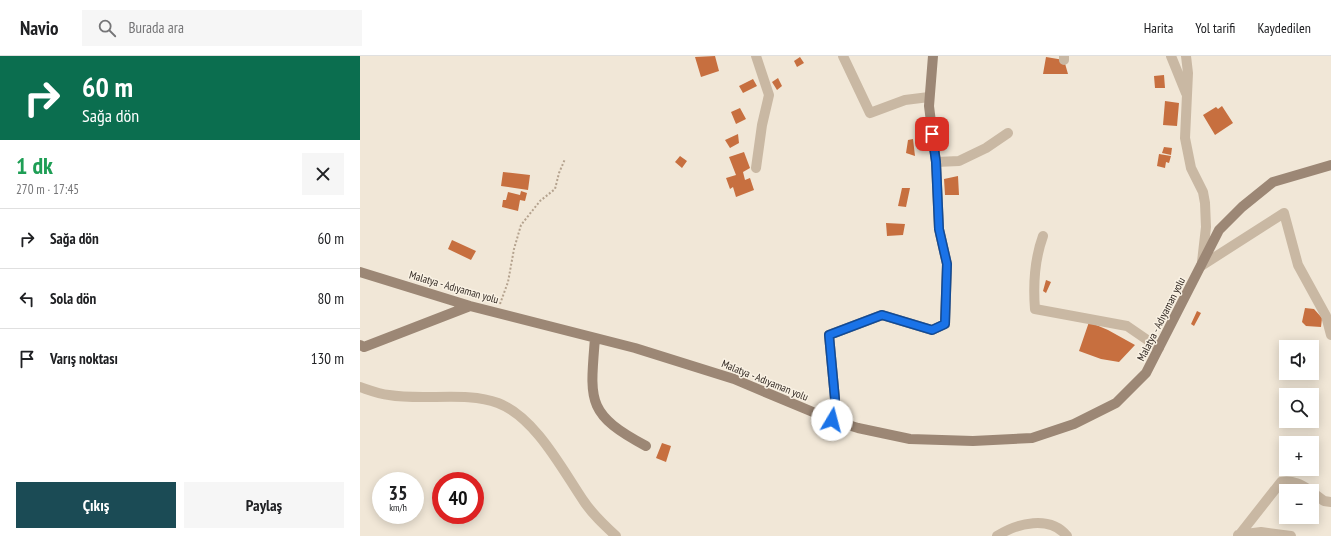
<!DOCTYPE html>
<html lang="tr">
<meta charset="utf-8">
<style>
body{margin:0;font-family:"PT Sans Narrow",sans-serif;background:#f6f6f6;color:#202124;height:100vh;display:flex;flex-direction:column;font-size:15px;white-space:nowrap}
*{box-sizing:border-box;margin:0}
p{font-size:13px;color:#757577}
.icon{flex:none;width:22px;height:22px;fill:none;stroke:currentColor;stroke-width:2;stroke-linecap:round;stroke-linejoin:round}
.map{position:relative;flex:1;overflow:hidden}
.sheet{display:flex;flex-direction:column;background:#fff;width:360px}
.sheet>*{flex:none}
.guide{background:#0b6e4f;color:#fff;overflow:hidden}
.buttons{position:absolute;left:919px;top:284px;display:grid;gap:8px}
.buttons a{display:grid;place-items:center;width:40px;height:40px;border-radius:0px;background:#fff;box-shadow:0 2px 10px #0003;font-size:20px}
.speed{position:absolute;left:12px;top:416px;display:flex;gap:8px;font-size:20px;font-weight:700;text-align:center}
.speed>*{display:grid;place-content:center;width:52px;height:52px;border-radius:50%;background:#fff;box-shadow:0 2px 10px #0003;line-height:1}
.speed small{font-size:10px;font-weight:400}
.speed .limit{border:6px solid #d22;background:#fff;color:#111}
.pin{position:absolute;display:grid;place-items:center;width:34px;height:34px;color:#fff;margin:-17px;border-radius:8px;box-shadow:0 2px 6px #0006}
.me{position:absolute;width:44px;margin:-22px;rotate:8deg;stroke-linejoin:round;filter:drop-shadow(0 0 3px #0008)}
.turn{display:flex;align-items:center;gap:14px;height:84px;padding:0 16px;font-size:18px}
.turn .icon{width:52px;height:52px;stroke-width:2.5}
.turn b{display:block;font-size:28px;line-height:34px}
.round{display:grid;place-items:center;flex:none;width:42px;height:42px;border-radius:0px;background:#f6f6f6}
.headline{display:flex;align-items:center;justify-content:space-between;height:68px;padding:0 16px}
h1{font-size:24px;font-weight:700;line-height:30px;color:#1e9e55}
.action{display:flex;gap:8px;margin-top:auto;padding:8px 16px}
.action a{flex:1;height:46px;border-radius:0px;background:#1b4b55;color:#fff;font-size:16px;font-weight:700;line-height:46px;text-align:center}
.action a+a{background:#f6f6f6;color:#202124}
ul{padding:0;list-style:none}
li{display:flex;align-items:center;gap:12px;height:60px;padding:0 16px;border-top:1px solid #e0e0e0}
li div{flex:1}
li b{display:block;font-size:15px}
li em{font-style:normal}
header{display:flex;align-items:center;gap:24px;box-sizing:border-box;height:56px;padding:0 20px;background:#fff;border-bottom:1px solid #e0e0e0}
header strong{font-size:19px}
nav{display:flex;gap:22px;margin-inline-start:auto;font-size:14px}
.search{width:280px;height:36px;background:#f6f6f6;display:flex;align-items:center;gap:10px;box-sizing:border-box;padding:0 14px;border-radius:0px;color:#757577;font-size:15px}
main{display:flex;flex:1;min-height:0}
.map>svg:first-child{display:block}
.building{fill:#c76f3f}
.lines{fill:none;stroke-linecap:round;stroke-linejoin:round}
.path{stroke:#b4a28e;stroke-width:2;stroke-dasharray:2 2;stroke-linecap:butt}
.street{stroke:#c9b8a3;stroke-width:10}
.secondary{stroke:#9c8775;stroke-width:10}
.route-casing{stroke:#114b97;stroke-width:10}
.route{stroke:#1a73e8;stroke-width:7}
.labels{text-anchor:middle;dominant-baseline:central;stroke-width:3;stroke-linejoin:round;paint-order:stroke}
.street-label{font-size:11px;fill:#342b25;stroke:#f9f1e3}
</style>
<header>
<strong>Navio</strong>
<div class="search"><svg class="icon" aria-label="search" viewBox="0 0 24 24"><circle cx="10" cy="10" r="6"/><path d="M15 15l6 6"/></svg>Burada ara</div>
<nav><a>Harita</a><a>Yol tarifi</a><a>Kaydedilen</a></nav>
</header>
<main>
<section class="sheet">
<div class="guide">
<div class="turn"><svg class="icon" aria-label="right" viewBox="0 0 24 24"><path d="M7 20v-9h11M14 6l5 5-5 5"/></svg><div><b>60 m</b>Sağa dön</div></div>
</div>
<div class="headline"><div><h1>1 dk</h1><p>270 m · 17:45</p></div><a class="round"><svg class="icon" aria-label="close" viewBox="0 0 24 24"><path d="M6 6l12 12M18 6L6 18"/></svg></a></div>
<ul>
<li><svg class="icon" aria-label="right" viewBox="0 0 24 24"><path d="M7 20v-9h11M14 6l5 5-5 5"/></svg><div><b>Sağa dön</b></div><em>60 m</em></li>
<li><svg class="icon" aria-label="left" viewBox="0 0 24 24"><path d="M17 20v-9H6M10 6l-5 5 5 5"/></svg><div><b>Sola dön</b></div><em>80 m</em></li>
<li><svg class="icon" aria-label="arrive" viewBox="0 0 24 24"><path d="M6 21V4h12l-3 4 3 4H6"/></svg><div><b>Varış noktası</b></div><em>130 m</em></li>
</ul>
<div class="action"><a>Çıkış</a><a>Paylaş</a></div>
</section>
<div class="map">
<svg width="971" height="480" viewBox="0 0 971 480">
<rect width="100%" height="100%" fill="#f1e7d7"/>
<path class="building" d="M 355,0 L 359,15 L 341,21 L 335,1 Z
M 440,1 L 444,7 L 437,11 L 434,5 Z
M 686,1 L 704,4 L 708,18 L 683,18 Z
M 804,19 L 805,32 L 795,32 L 794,20 Z
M 418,22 L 422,30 L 417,34 L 412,26 Z
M 393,23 L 397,30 L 383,37 L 379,30 Z
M 805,45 L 819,47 L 817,70 L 803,69 Z
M 862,50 L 873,67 L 855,79 L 843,59 L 856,51 L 858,53 Z
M 380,52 L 386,63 L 376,68 L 371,56 Z
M 378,78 L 379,87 L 370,92 L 365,84 Z
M 553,83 L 555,100 L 546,97 L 548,84 Z
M 804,91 L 812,92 L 811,99 L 802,97 Z
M 384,96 L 390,112 L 383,116 L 385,124 L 390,122 L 394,134 L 376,141 L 373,131 L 370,133 L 366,122 L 376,119 L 369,101 Z
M 799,98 L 811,100 L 809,107 L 806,106 L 805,112 L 797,110 Z
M 320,100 L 327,105 L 322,112 L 315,106 Z
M 143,116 L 170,119 L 168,134 L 141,130 Z
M 598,120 L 599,139 L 585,139 L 584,123 Z
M 542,132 L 550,132 L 546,151 L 538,150 Z
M 161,135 L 167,137 L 165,145 L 160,144 L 158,155 L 142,151 L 143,144 L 146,144 L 148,136 L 160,139 Z
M 526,167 L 545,168 L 543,179 L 527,180 Z
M 92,184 L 116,195 L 111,204 L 88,193 Z
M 686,224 L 691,226 L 686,237 L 683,235 Z
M 945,252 L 954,253 L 962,262 L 961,271 L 946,270 L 942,266 Z
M 837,255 L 841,257 L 834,270 L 831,268 Z
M 729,266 L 748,274 L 775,289 L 759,306 L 741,303 L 719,295 Z
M 302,387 L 311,390 L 306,406 L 296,402 Z"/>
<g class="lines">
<path class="path" d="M 140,248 L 148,226 L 154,193 L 161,169 L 180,145 L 195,133 L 199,117 L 205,103"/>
<path class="street" d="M 483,0 L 510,57 L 545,44 L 569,41
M 704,0 L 704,4
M 811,0 L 826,37
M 826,0 L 828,17 L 825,82 L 831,112 L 843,136 L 845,147 L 846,171 L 842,206
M 576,106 L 599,105 L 626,92 L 648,77
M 396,112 L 402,69 L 409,39 L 396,0
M 683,180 C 674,205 673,228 675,253 L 767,270 L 799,292
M 841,210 L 924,157 L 938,209 L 966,260 L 971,279
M 0,331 C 9,334 19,338 29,339 C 63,345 107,335 138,347 C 175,361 202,413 223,444 C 232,458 244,469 256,480
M 952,436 L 964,445 L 971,446
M 880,478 L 921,426 C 933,424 941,428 951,435
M 878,479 L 901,476 L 931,480
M 637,480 C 657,467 690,459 707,480"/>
<path class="secondary" d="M 0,216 L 110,250 L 275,292 L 374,323 L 472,364 L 498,372 L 550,383 L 613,385 L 672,382 L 714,368 L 756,347 L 786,317 L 859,174 L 882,151 L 913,126 L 971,109
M 235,282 C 230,345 226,358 286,390
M 0,289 L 4,291 L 110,250
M 472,364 L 475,343 L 469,279 L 522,259 L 572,274 L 585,268 L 587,208 L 579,173 L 576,106 L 569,50 L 573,0"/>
</g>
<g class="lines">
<defs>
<path id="route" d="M 472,364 L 475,343 L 469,279 L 522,259 L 572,274 L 585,268 L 587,208 L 579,173 L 576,106 L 572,78"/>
</defs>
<use href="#route" class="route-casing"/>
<use href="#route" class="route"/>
</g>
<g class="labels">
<g class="street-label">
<text transform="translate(94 231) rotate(16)">Malatya - Adıyaman yolu</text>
<text transform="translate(801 263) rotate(-63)">Malatya - Adıyaman yolu</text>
<text transform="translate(405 324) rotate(22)">Malatya - Adıyaman yolu</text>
</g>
</g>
</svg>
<div class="buttons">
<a><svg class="icon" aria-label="sound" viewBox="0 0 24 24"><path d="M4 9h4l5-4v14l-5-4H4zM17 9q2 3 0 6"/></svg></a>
<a><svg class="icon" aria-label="search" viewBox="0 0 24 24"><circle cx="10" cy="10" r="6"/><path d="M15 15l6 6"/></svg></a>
<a>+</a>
<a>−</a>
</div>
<div class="speed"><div>35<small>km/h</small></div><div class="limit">40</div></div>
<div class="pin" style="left:572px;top:78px;background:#d93025"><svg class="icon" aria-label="arrive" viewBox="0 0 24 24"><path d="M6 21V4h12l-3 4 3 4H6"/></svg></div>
<svg class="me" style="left:472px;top:364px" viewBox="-20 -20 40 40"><circle r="19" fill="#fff"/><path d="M0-13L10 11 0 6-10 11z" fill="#1a73e8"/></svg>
</div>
</main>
